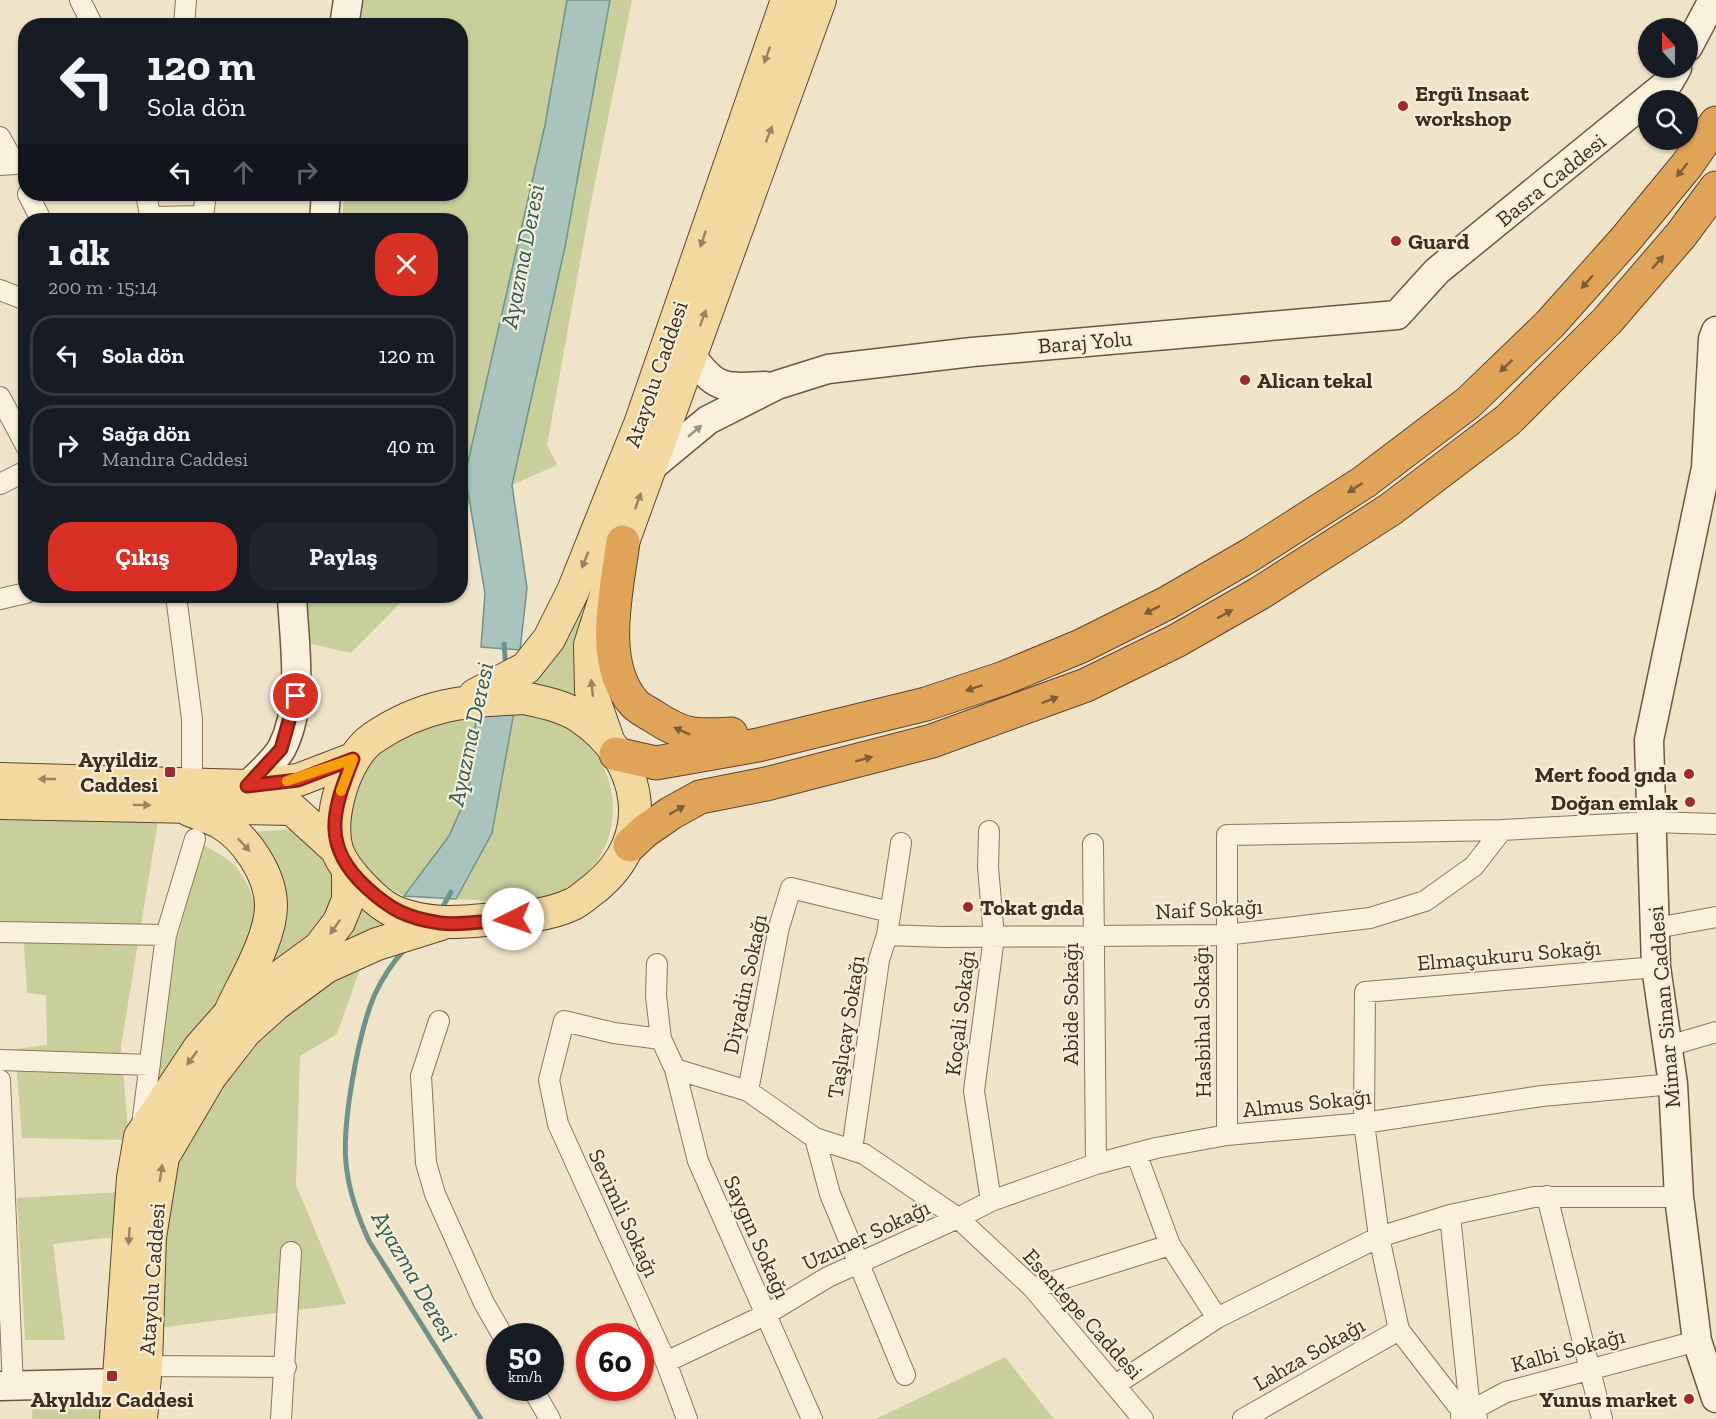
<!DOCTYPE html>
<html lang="tr">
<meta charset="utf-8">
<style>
body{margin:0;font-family:"Zilla Slab",serif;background:#20242c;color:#f1f3f6;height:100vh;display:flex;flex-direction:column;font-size:22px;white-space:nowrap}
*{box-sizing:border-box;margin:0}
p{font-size:20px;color:#9ea1a6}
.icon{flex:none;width:33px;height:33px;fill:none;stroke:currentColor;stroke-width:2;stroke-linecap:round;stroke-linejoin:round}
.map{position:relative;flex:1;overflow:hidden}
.side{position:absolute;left:18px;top:213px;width:450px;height:390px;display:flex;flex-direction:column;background:#171b24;border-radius:24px;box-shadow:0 2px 4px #0004}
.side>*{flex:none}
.banner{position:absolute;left:18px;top:18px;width:450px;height:183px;border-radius:24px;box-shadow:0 2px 4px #0004;background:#171b24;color:#f1f3f6;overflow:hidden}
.needle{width:39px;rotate:339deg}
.tools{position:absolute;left:1638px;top:18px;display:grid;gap:12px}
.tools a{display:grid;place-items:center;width:60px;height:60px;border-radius:50%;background:#171b24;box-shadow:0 2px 4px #0004;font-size:30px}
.speed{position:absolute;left:486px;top:1323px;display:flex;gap:12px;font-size:30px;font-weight:700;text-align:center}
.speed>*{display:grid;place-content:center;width:78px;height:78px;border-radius:50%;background:#171b24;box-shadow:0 2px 4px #0004;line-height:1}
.speed small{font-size:15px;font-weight:400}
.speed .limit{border:9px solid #d22;background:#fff;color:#111}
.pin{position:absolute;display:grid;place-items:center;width:51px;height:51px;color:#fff;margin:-26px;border:3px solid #fff;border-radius:50%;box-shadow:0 2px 6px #0007}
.me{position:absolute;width:66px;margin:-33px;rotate:266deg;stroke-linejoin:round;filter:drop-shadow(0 0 4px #0008)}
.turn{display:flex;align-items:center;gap:21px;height:126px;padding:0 30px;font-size:27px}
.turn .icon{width:78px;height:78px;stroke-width:2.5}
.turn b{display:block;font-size:42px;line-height:51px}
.lanes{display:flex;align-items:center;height:57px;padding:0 30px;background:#0003;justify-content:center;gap:30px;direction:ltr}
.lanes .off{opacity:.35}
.round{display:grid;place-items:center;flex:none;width:63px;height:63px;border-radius:24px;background:#20242c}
.headline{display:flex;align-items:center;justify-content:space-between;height:102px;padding:0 30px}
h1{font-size:36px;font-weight:700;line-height:45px}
.primary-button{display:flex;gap:12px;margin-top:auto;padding:12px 30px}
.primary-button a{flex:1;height:69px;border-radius:24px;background:#d93025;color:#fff;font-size:24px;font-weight:700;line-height:69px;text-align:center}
.primary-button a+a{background:#20242c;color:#f1f3f6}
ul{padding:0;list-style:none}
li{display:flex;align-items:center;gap:18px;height:81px;margin:0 12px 9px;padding:0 18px;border:3px solid #363941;border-radius:24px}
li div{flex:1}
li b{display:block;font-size:22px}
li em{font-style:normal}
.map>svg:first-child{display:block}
.green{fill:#c9cf9b}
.water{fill:#a9c4bc;stroke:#6f938a;stroke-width:1.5}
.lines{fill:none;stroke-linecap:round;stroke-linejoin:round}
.stream{stroke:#6f938a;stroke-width:5}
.street-casing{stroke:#8d765c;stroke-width:22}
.secondary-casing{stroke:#6f573f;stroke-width:31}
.primary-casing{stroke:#5b4430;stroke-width:34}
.highway-casing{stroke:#5b4430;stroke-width:35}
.street{stroke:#faf1dc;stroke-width:20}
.secondary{stroke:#faf1dc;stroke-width:28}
.primary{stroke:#f3d9a0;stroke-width:32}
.highway{stroke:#e0a458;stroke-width:33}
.oneway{fill:#988460}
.oneway2{fill:#7e5d36}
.oneway3{fill:#9c907e}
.route-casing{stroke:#8d1f18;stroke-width:15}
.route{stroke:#d93025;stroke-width:10}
.slow{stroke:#f59e0b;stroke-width:10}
.poi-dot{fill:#9e2a2b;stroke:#f7eed8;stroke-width:2}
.labels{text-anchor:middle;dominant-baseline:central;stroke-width:4.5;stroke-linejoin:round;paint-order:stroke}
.poi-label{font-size:22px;font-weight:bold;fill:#3d2e20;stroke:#f7eed8;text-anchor:start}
.street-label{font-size:22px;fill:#3d2e20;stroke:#f7eed8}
.water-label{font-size:24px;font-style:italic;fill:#2f5d5a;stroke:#f7eed8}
</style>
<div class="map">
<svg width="1716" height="1419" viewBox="0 0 1716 1419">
<rect width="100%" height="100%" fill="#f0e4c8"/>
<path class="green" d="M 361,0 L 567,0 L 545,125 L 465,475 L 470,504 L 461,510 L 460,220 L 342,220 L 344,194 L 460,194 L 460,26 L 359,25 Z
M 610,0 L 632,0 L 590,207 L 547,445 L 557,465 L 512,485 L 565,247 Z
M 302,596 L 407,596 L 351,653 L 307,643 Z
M 583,596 L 579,703 L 524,688 Z
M 514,712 C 534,716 558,719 576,730 C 580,734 584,740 588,744 C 629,789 619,865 561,891 C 527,906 492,901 456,899 L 492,833 Z
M 476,717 L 469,791 L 449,836 L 404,896 C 379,883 346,862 344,831 C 343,822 350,808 353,800 C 356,790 357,777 363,769 C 385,732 436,718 476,717 Z
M 0,817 L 158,822 L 121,1046 L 129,1140 L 22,1138 L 15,1049 L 47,1045 L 46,995 L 27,993 L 23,929 L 0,929 Z
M 293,829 C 301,834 310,839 317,845 C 342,869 331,922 309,945 C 298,956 278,964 265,972 L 275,910 L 225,834 Z
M 204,845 C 213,851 223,855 231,862 C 249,877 259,911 257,934 C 255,962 176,1058 155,1086 L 177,938 Z
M 357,899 L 391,925 L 313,964 Z
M 365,955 L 337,1034 L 300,1056 L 296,1185 L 346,1304 L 158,1328 L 163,1203 L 188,1129 L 281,1008 Z
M 123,1192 L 114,1237 L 53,1244 L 65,1340 L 25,1340 L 17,1198 Z
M 1005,1357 L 1054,1419 L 876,1419 Z
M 104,1396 L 102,1419 L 32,1419 L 33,1403 Z"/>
<path class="water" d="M 567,0 L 610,0 L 565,247 L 512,485 L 527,588 L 520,650 L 481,647 L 485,593 L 465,475 L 545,125 Z
M 514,712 L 492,833 L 456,899 L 404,896 L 449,836 L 469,791 L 476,717 Z"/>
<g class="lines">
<path class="stream" d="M 504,644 L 506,668
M 441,910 L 451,892
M 404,950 C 393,962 381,981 374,996 C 358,1035 340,1130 347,1171 C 350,1195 359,1219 369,1241 L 481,1419"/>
<defs>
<path id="street" d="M 80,0 L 93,26
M 184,26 L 186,0
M 0,137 L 15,164 L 0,165
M 28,194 L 41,220
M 146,194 L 151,220
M 150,217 L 203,216 L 206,194
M 0,290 L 26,300
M 0,397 L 26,446
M 0,484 L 26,471
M 176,596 L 192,719 L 192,784
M 0,599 L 26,593
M 989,831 L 988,867 L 994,937 L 974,1091 L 991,1201
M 1093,844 L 1096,1164
M 1656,928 L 1716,917
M 0,932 L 166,935
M 887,935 L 943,937 L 1225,935 L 1370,918 L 1425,901 L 1474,866 L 1502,830
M 657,964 L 656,996 L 661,1039 L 675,1069 L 748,1091 L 815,1138 L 864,1154 L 958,1218 L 1033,1288 L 1143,1419
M 439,1021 L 421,1076 L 426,1163 L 435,1194 L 484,1303 L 503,1336
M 661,1039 L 614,1033 L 564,1021 L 549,1080 L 558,1124 L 666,1362 L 687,1419
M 1668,1046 L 1716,1032
M 0,1060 L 150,1065
M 675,1069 L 698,1161 L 812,1419
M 0,1080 L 13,1387
M 748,1091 L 779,927 L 791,888 L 890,912
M 142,1125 L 166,935 L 195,839
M 1227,1135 L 1227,835 L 1502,830 L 1651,822 L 1716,824
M 815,1138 L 830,1194 L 905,1375
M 852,1150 L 879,960 L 887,935 L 901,843
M 1136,1153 L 1170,1245 L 1217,1318
M 1547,1196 L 1602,1419
M 1450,1215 L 1470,1410
M 1033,1288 L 1170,1245
M 666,1362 L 765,1315 L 828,1277 L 958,1218 L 991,1201 L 1096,1164 L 1156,1148 L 1227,1135 L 1364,1123 L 1542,1096 L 1673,1084
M 146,1366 L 286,1367
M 1115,1385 L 1217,1318 L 1379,1237 L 1450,1215 L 1534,1197 L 1679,1197
M 532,1388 L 550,1419
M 1461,1416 L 1506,1392 L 1697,1341
M 281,1419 L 291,1252
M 1243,1419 L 1399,1330
M 1477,1419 L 1470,1410 L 1457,1405 L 1399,1330 L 1379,1237 L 1364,1123 L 1365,992 L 1656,967"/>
<path id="secondary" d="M 344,26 L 348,0
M 1688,47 L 1713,0
M 324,220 L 326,194
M 1716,331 L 1713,339 L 1706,468 L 1649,740 L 1656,967 L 1673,1084 L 1679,1197 L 1697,1341 L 1716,1398
M 690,354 C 716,390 723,388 765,386
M 650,468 L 708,420 L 777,385 L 828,369 L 972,352 L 1397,315 L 1437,271 L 1669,82 L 1677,68
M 247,786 C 258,775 274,762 282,748 C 305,702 294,645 292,596
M 0,1386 L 119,1383"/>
<path id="primary" d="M 475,695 L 526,668 L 549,639 L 573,591 L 640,424 L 787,0
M 524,698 C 542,702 564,706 580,717 C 643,759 657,838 595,888 C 588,893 581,900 573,904 C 545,917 514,918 484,920 C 454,923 424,924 395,912 C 375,903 344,870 337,850 C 327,818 345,757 373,738 C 424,703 465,701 524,698 Z
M 608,740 L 591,691 L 590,645 L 623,542 L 820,0
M 0,779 L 247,786 L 298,780 L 353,759
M 0,803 L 292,809 L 337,850
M 189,810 C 199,814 209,817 219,822 C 246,837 271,875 271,906 C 271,938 244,982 231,1010
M 116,1419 L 133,1178 L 140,1137 L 200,1047 L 230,1013 L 319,948 L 339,922 L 348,900 L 348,872
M 141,1419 L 146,1366 L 150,1237 L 163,1157 L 210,1077 L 245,1032 L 276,1004 L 326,967 L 377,944 L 441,924"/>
<path id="highway" d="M 623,542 C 617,589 598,663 634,703 C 638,708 647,712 653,716 C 685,737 695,736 731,734
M 616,754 L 656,763 L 758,745 L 926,704 L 1004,678 L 1081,646 L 1167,603 L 1250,555 L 1364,482 L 1468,403 L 1549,325 L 1625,240 L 1687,165 L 1716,123
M 630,845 L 645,831 L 671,813 L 700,797 L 766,784 L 932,741 L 1086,685 L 1176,641 L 1260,593 L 1391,509 L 1508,420 L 1607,321 L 1681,235 L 1716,188"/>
</defs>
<use href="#street" class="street-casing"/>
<use href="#secondary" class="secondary-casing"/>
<use href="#primary" class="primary-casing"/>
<use href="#highway" class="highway-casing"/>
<use href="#street" class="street"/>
<use href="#secondary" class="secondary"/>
<use href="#primary" class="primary"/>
<use href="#highway" class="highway"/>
</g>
<defs><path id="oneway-solid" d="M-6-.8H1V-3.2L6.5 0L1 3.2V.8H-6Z" transform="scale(1.5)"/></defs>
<g class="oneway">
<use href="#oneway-solid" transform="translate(767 55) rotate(110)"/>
<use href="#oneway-solid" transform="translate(769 134) rotate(-69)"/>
<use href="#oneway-solid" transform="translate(703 239) rotate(109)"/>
<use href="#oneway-solid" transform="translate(703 318) rotate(-70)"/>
<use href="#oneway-solid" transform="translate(638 501) rotate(-70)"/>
<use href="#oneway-solid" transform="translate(585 560) rotate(112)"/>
<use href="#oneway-solid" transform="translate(592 688) rotate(-96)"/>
<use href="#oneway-solid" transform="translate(47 779) rotate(180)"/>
<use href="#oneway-solid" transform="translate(142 805) rotate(1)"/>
<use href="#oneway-solid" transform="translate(244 845) rotate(47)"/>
<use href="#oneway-solid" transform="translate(335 927) rotate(125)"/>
<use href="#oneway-solid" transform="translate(192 1058) rotate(126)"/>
<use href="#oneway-solid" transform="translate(161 1173) rotate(-81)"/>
<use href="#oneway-solid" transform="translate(129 1236) rotate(94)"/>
</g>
<g class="oneway2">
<use href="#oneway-solid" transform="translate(1682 170) rotate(129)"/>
<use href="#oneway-solid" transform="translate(1658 262) rotate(-49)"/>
<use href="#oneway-solid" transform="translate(1587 282) rotate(132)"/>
<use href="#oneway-solid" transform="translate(1506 366) rotate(136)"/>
<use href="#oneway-solid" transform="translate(1355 488) rotate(147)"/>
<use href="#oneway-solid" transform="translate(1152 610) rotate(153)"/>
<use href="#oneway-solid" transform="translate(1225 614) rotate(-29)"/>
<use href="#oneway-solid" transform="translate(974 688) rotate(161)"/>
<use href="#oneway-solid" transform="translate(1050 700) rotate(-21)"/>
<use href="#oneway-solid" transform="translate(682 731) rotate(-156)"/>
<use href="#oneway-solid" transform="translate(864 759) rotate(-15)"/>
<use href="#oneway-solid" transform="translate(677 810) rotate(-29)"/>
</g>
<use class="oneway3" href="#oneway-solid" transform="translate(695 431) rotate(-40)"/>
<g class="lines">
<defs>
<path id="route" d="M 296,696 L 281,749 L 247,786 L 298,780 L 353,759 C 332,812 321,846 367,888 C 391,910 407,918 440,923 C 463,926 490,920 513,919"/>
</defs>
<use href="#route" class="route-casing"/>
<use href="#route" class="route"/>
<path class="slow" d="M 287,781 L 353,759 L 341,791"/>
</g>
<g class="poi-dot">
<circle cx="1403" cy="106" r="6"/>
<circle cx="1396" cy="241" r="6"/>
<circle cx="1245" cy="380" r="6"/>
<rect x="164" y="766" width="12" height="12" rx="3"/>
<circle cx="1689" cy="774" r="6"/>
<circle cx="1690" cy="802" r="6"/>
<circle cx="968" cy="907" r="6"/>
<rect x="106" y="1370" width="12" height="12" rx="3"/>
<circle cx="1689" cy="1399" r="6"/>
</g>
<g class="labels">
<g class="poi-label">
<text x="1415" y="93">Ergü Insaat<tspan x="1415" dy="25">workshop</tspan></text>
<text x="1408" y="241">Guard</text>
<text x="1257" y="380">Alican tekal</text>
<text x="158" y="759" text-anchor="end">Ayyildiz<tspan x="158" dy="25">Caddesi</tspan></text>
<text x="1677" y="774" text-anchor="end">Mert food gıda</text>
<text x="1678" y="802" text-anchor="end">Doğan emlak</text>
<text x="980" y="907">Tokat gıda</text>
<text x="112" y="1399" text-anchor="middle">Akyıldız Caddesi</text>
<text x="1677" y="1399" text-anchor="end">Yunus market</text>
</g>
<g class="street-label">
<text transform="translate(1551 180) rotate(-39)">Basra Caddesi</text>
<text transform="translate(1085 342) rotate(-5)">Baraj Yolu</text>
<text transform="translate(656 374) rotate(-71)">Atayolu Caddesi</text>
<text transform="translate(1209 909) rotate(-3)">Naif Sokağı</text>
<text transform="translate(1509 955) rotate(-5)">Elmaçukuru Sokağı</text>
<text transform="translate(745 984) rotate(-78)">Diyadin Sokağı</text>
<text transform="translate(1070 1004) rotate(-90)">Abide Sokağı</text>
<text transform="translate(1664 1007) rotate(-95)">Mimar Sinan Caddesi</text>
<text transform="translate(960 1013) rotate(-83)">Koçali Sokağı</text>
<text transform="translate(1202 1022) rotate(-91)">Hasbihal Sokağı</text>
<text transform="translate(846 1027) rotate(-81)">Taşlıçay Sokağı</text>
<text transform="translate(1307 1103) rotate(-6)">Almus Sokağı</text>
<text transform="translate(624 1213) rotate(65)">Sevimli Sokağı</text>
<text transform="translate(866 1235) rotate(-25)">Uzuner Sokağı</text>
<text transform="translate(757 1237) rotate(66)">Saygın Sokağı</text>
<text transform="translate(152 1279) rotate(-86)">Atayolu Caddesi</text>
<text transform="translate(1083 1314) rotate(48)">Esentepe Caddesi</text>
<text transform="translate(1568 1350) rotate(-15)">Kalbi Sokağı</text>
<text transform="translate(1309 1354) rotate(-30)">Lahza Sokağı</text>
</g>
<g class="water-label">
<text transform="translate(522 256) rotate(-79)">Ayazma Deresi</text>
<text transform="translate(470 734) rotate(-78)">Ayazma Deresi</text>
<text transform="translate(415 1276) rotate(60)">Ayazma Deresi</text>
</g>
</g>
</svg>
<div class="tools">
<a><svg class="needle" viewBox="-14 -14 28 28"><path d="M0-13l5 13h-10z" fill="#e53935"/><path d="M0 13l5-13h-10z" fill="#9ea1a6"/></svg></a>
<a><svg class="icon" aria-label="search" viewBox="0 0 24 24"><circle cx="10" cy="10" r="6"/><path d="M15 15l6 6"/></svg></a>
</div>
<div class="speed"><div>50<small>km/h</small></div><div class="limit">60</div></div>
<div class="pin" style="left:296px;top:696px;background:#d93025"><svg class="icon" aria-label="arrive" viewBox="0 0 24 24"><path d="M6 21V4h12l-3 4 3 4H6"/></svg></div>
<svg class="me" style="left:513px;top:919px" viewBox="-20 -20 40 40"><circle r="19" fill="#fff"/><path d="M0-13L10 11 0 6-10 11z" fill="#d93025"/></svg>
<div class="banner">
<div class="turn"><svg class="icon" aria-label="left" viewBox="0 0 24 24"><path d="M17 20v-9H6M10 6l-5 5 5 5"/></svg><div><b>120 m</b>Sola dön</div></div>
<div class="lanes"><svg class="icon" aria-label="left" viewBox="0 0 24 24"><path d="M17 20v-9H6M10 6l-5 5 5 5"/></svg><svg class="icon off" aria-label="ahead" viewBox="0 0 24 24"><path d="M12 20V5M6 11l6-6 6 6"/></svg><svg class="icon off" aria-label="right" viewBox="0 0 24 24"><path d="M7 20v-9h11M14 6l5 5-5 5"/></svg></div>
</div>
<section class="side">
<div class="headline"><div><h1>1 dk</h1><p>200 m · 15:14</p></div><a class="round" style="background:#d93025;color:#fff"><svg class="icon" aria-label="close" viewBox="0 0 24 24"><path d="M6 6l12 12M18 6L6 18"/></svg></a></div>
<ul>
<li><svg class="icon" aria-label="left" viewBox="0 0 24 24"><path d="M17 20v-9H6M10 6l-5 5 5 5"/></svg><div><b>Sola dön</b></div><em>120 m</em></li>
<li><svg class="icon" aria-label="right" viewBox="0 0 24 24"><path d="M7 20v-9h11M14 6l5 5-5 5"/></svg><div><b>Sağa dön</b><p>Mandıra Caddesi</p></div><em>40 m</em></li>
</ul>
<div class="primary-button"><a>Çıkış</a><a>Paylaş</a></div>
</section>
</div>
